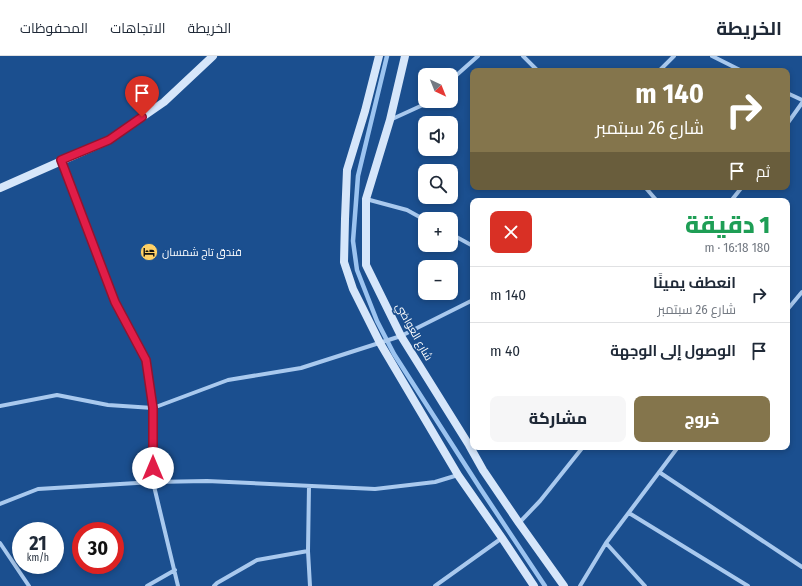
<!DOCTYPE html>
<html lang="ar">
<meta charset="utf-8">
<style>
body{margin:0;font-family:"Fira Sans Condensed",Cairo,sans-serif;background:#f6f6f7;color:#1f2937;direction:rtl;height:100vh;display:flex;flex-direction:column;font-size:15px;white-space:nowrap}
*{box-sizing:border-box;margin:0}
p{font-size:13px;color:#747a83}
.icon{flex:none;width:22px;height:22px;fill:none;stroke:currentColor;stroke-width:2;stroke-linecap:round;stroke-linejoin:round}
.map{position:relative;flex:1;overflow:hidden;direction:ltr}
.sheet{position:absolute;left:470px;top:142px;width:320px;height:252px;display:flex;flex-direction:column;background:#fff;border-radius:8px;box-shadow:0 2px 6px #0003;direction:rtl}
.sheet>*{flex:none}
.top-card{position:absolute;left:470px;top:12px;width:320px;height:122px;border-radius:8px;box-shadow:0 2px 6px #0003;direction:rtl;background:#84754c;color:#fff;overflow:hidden}
.needle{width:26px;rotate:137deg}
.tools{position:absolute;left:418px;top:12px;display:grid;gap:8px}
.tools a{display:grid;place-items:center;width:40px;height:40px;border-radius:8px;background:#fff;box-shadow:0 2px 6px #0003;font-size:20px}
.speed{position:absolute;left:12px;top:466px;display:flex;gap:8px;font-size:20px;font-weight:700;text-align:center}
.speed>*{display:grid;place-content:center;width:52px;height:52px;border-radius:50%;background:#fff;box-shadow:0 2px 6px #0003;line-height:1}
.speed small{font-size:10px;font-weight:400}
.speed .limit{border:6px solid #d22;background:#fff;color:#111}
.pin{position:absolute;display:grid;place-items:center;width:34px;height:34px;color:#fff;margin:-41px -17px;border-radius:50% 50% 50% 0;rotate:-45deg;box-shadow:0 0 4px #0007}
.pin .icon{rotate:45deg}
.me{position:absolute;width:44px;margin:-22px;rotate:0deg;stroke-linejoin:round;filter:drop-shadow(0 0 3px #0008)}
.turn{display:flex;align-items:center;gap:14px;height:84px;padding:0 20px;font-size:18px}
.turn .icon{width:52px;height:52px;stroke-width:2.5}
.turn b{display:block;font-size:28px;line-height:34px}
.then{display:flex;align-items:center;height:38px;padding:0 20px;background:#0003;gap:8px;font-size:15px}
.round{display:grid;place-items:center;flex:none;width:42px;height:42px;border-radius:8px;background:#f6f6f7}
.summary{display:flex;align-items:center;justify-content:space-between;height:68px;padding:0 20px}
h1{font-size:24px;font-weight:800;line-height:30px;color:#1e9e55}
.action{display:flex;gap:8px;margin-top:auto;padding:8px 20px}
.action a{flex:1;height:46px;border-radius:8px;background:#84754c;color:#fff;font-size:16px;font-weight:800;line-height:46px;text-align:center}
.action a+a{background:#f6f6f7;color:#1f2937}
ul{padding:0;list-style:none}
li{display:flex;align-items:center;gap:12px;height:56px;padding:0 20px;border-top:1px solid #e0e1e3}
li div{flex:1}
li b{display:block;font-size:15px}
li em{font-style:normal}
header{display:flex;align-items:center;gap:24px;box-sizing:border-box;height:56px;padding:0 20px;background:#fff;border-bottom:1px solid #e0e1e3}
header strong{font-size:19px}
nav{display:flex;gap:22px;margin-inline-start:auto;font-size:14px}
.map>svg:first-child{display:block}
.lines{fill:none;stroke-linecap:round;stroke-linejoin:round}
.stream{stroke:#9cc4f0;stroke-width:4.5}
.street{stroke:#a9c9ee;stroke-width:4}
.secondary{stroke:#d6e6fa;stroke-width:8}
.route-casing{stroke:#92132f;stroke-width:10}
.route{stroke:#e11d48;stroke-width:7}
.labels{text-anchor:middle;dominant-baseline:central;stroke-width:3.5;stroke-linejoin:round;paint-order:stroke}
.poi-label{font-size:11px;fill:#fff;stroke:#1b4f8f;text-anchor:start}
.street-label{font-size:11px;fill:#fff;stroke:#1b4f8f}
</style>
<header>
<strong>الخريطة</strong>
<nav><a>الخريطة</a><a>الاتجاهات</a><a>المحفوظات</a></nav>
</header>
<div class="map">
<svg width="802" height="530" viewBox="0 0 802 530">
<rect width="100%" height="100%" fill="#1b4f8f"/>
<g class="lines">
<path class="stream" d="M 387,0 L 358,120 L 353,185 L 357,214 L 377,265 L 394,298 L 480,432 L 545,530"/>
<path class="street" d="M 523,0 L 538,15
M 712,0 L 742,15
M 659,15 L 674,0
M 451,24 L 478,0
M 787,37 L 802,44
M 390,64 L 425,48 L 429,45
M 787,68 L 802,47
M 61,105 L 115,246 L 145,304 L 153,352 L 153,426 L 178,530
M 645,131 L 657,145
M 366,143 L 407,154 L 425,164
M 731,145 L 742,131
M 451,178 L 473,190
M 787,254 L 802,236
M 0,350 L 57,339 L 108,349 L 153,352 L 228,324 L 301,312 L 401,280 L 473,244
M 659,416 L 802,511
M 309,430 L 308,495 L 310,530
M 0,448 L 38,433 L 153,426 L 207,425 L 375,433 L 435,426 L 458,419
M 629,457 L 748,530
M 519,467 L 540,445 L 583,391
M 0,487 L 29,530
M 606,487 L 645,530
M 147,530 L 175,514
M 214,530 L 217,527 L 257,504 L 308,495
M 435,530 L 502,482
M 580,530 L 606,487 L 678,391"/>
<path class="secondary" d="M 379,0 L 365,55 L 347,114 L 345,163 L 344,206 L 353,233 L 380,287 L 458,419 L 502,482 L 534,530
M 405,0 L 390,64 L 366,143 L 366,209 L 401,280 L 469,389 L 483,414 L 519,467 L 564,530
M 0,132 L 109,84 L 164,46 L 213,0"/>
</g>
<g class="lines">
<defs>
<path id="route" d="M 142,61 L 109,84 L 61,104 L 115,246 L 146,304 L 153,352 L 153,412"/>
</defs>
<use href="#route" class="route-casing"/>
<use href="#route" class="route"/>
</g>
<defs>
<symbol id="hotel-disc" viewBox="-11 -11 22 22"><circle r="9.5" fill="#ffd166" stroke="#1b4f8f"/><path d="M-6-4.5h1.5V1H6V5H4.5V3h-9V5H-6ZM-4 0a1.8 1.8 0 1 1 3.6 0ZM.5 0V-2.5h3Q6-2.5 6 0Z" fill="#111"/></symbol>
</defs>
<g fill-rule="evenodd">
<use href="#hotel-disc" x="139" y="186" width="20" height="20"/>
</g>
<g class="labels">
<g class="poi-label">
<text x="162" y="196">فندق تاج شمسان</text>
</g>
<g class="street-label">
<text transform="translate(414 276) rotate(61)">شارع العواضي</text>
</g>
</g>
</svg>
<div class="tools">
<a><svg class="needle" viewBox="-14 -14 28 28"><path d="M0-13l5 13h-10z" fill="#e53935"/><path d="M0 13l5-13h-10z" fill="#747a83"/></svg></a>
<a><svg class="icon" aria-label="sound" viewBox="0 0 24 24"><path d="M4 9h4l5-4v14l-5-4H4zM17 9q2 3 0 6"/></svg></a>
<a><svg class="icon" aria-label="search" viewBox="0 0 24 24"><circle cx="10" cy="10" r="6"/><path d="M15 15l6 6"/></svg></a>
<a>+</a>
<a>−</a>
</div>
<div class="speed"><div>21<small>km/h</small></div><div class="limit">30</div></div>
<div class="pin" style="left:142px;top:61px;background:#d93025"><svg class="icon" aria-label="arrive" viewBox="0 0 24 24"><path d="M6 21V4h12l-3 4 3 4H6"/></svg></div>
<svg class="me" style="left:153px;top:412px" viewBox="-20 -20 40 40"><circle r="19" fill="#fff"/><path d="M0-13L10 11 0 6-10 11z" fill="#e11d48"/></svg>
<div class="top-card">
<div class="turn"><svg class="icon" aria-label="right" viewBox="0 0 24 24"><path d="M7 20v-9h11M14 6l5 5-5 5"/></svg><div><b>140 m</b>شارع 26 سبتمبر</div></div>
<div class="then">ثم<svg class="icon" aria-label="arrive" viewBox="0 0 24 24"><path d="M6 21V4h12l-3 4 3 4H6"/></svg></div>
</div>
<section class="sheet">
<div class="summary"><div><h1>1 دقيقة</h1><p>180 m · 16:18</p></div><a class="round" style="background:#d93025;color:#fff"><svg class="icon" aria-label="close" viewBox="0 0 24 24"><path d="M6 6l12 12M18 6L6 18"/></svg></a></div>
<ul>
<li><svg class="icon" aria-label="right" viewBox="0 0 24 24"><path d="M7 20v-9h11M14 6l5 5-5 5"/></svg><div><b>انعطف يمينًا</b><p>شارع 26 سبتمبر</p></div><em>140 m</em></li>
<li><svg class="icon" aria-label="arrive" viewBox="0 0 24 24"><path d="M6 21V4h12l-3 4 3 4H6"/></svg><div><b>الوصول إلى الوجهة</b></div><em>40 m</em></li>
</ul>
<div class="action"><a>خروج</a><a>مشاركة</a></div>
</section>
</div>
